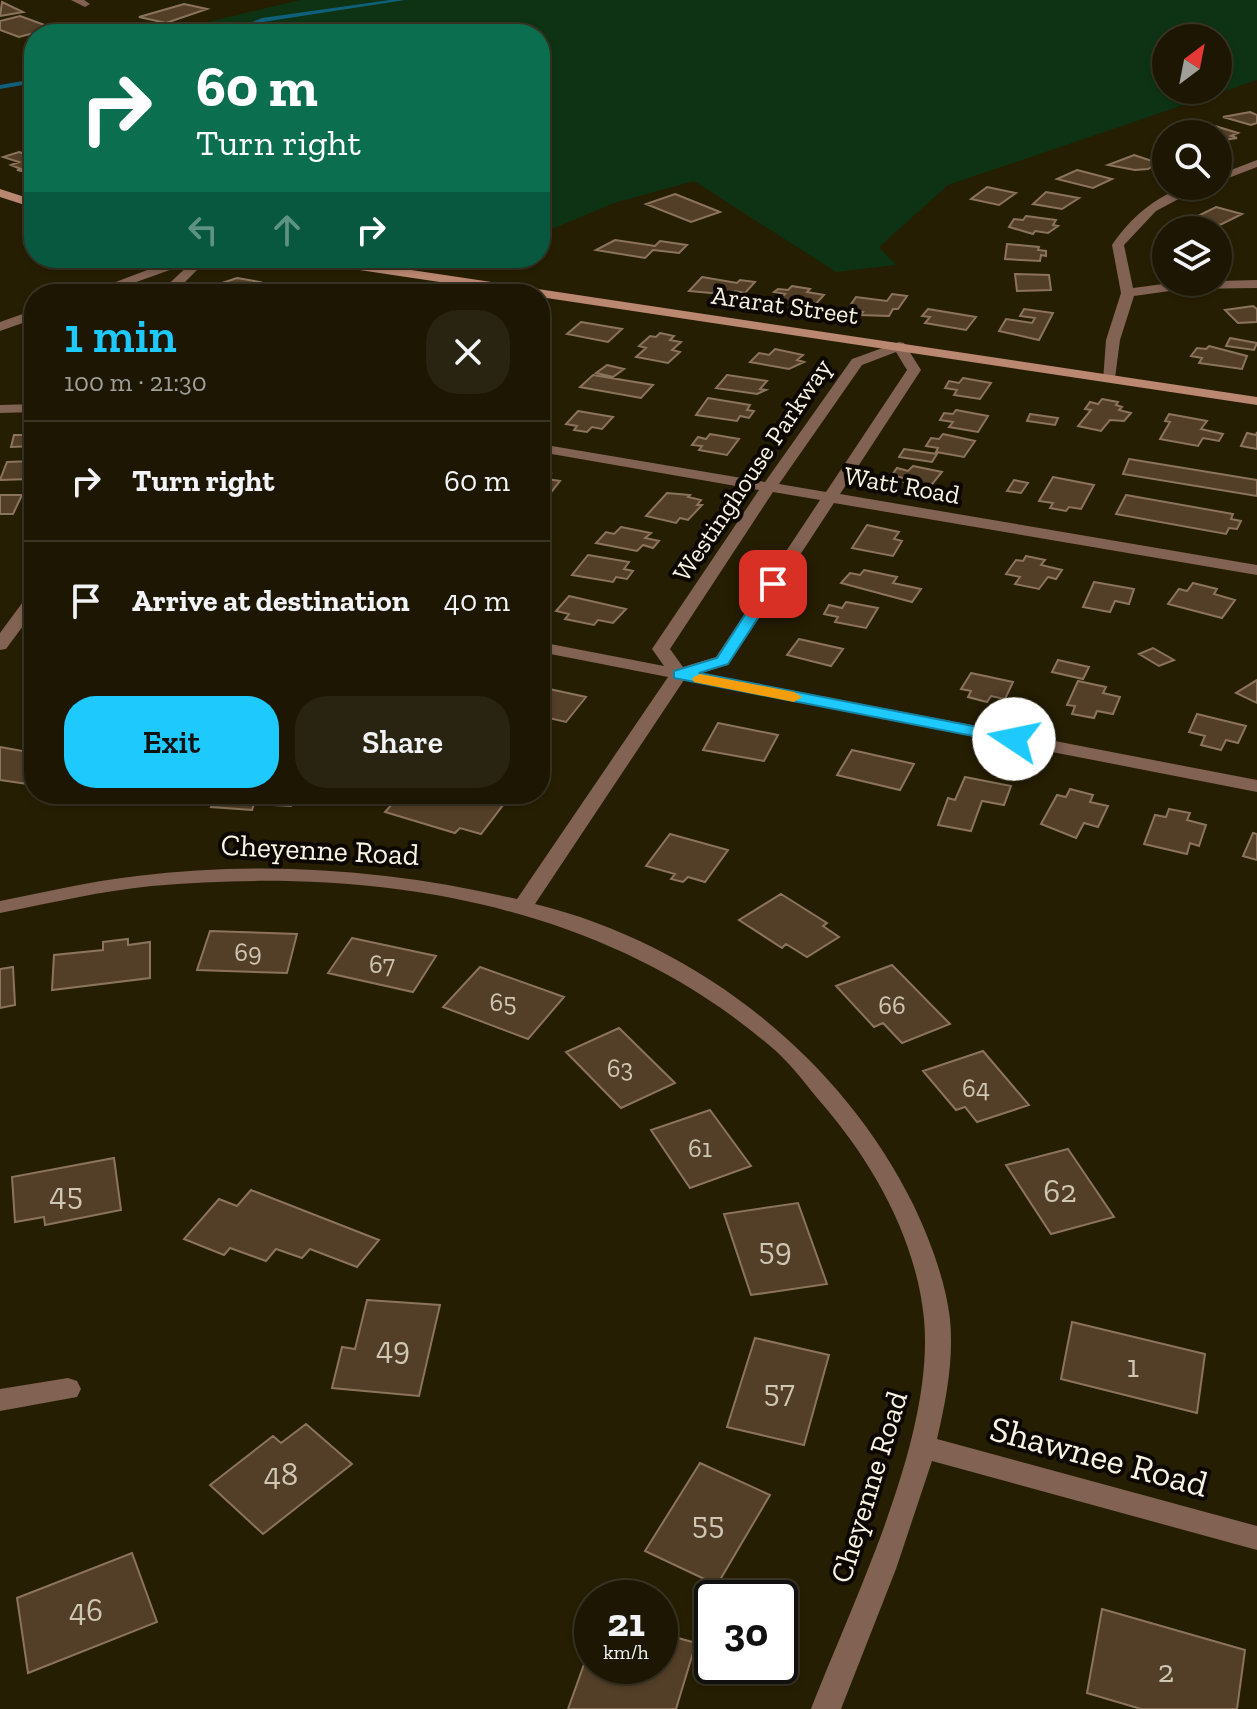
<!DOCTYPE html>
<meta charset="utf-8">
<style>
body{margin:0;font-family:"Zilla Slab",serif;background:#292311;color:#f1f3f6;height:100vh;display:flex;flex-direction:column;font-size:30px;white-space:nowrap}
*{box-sizing:border-box;margin:0}
p{font-size:26px;color:#a09f99}
.icon{flex:none;width:44px;height:44px;fill:none;stroke:currentColor;stroke-width:2;stroke-linecap:round;stroke-linejoin:round}
.map{position:relative;flex:1;overflow:hidden}
.sheet{position:absolute;left:24px;top:284px;width:526px;height:520px;display:flex;flex-direction:column;background:#1c1602;border-radius:32px;box-shadow:0 2px 6px #0004,0 0 0 2px #3a3524}
.sheet>*{flex:none}
.guide{position:absolute;left:24px;top:24px;width:526px;height:244px;border-radius:32px;box-shadow:0 2px 6px #0004,0 0 0 2px #3a3524;background:#0b6e4f;color:#fff;overflow:hidden}
.needle{width:52px;rotate:32deg}
.controls{position:absolute;left:1152px;top:24px;display:grid;gap:16px}
.controls a{display:grid;place-items:center;width:80px;height:80px;border-radius:50%;background:#1c1602;box-shadow:0 2px 6px #0004,0 0 0 2px #3a3524;font-size:40px}
.speed{position:absolute;left:574px;top:1580px;display:flex;gap:16px;font-size:40px;font-weight:700;text-align:center}
.speed>*{display:grid;place-content:center;width:104px;height:104px;border-radius:50%;background:#1c1602;box-shadow:0 2px 6px #0004,0 0 0 2px #3a3524;line-height:1}
.speed small{font-size:20px;font-weight:400}
.speed .limit{border:4px solid #111;border-radius:12px;background:#fff;color:#111}
.pin{position:absolute;display:grid;place-items:center;width:68px;height:68px;color:#fff;margin:-34px;border-radius:16px;box-shadow:0 4px 12px #0006}
.me{position:absolute;width:88px;margin:-44px;rotate:281deg;stroke-linejoin:round;filter:drop-shadow(0 0 6px #0008)}
.turn{display:flex;align-items:center;gap:28px;height:168px;padding:0 40px;font-size:36px}
.turn .icon{width:104px;height:104px;stroke-width:2.5}
.turn b{display:block;font-size:56px;line-height:68px}
.lanes{display:flex;align-items:center;height:76px;padding:0 40px;background:#0003;justify-content:center;gap:40px;direction:ltr}
.lanes .off{opacity:.35}
.round{display:grid;place-items:center;flex:none;width:84px;height:84px;border-radius:32px;background:#292311}
.headline{display:flex;align-items:center;justify-content:space-between;height:136px;padding:0 40px}
h1{font-size:48px;font-weight:600;line-height:60px;color:#1ec9fd}
.primary-button{display:flex;gap:16px;margin-top:auto;padding:16px 40px}
.primary-button a{flex:1;height:92px;border-radius:32px;background:#1ec9fd;color:#111;font-size:32px;font-weight:600;line-height:92px;text-align:center}
.primary-button a+a{background:#292311;color:#f1f3f6}
ul{padding:0;list-style:none}
li{display:flex;align-items:center;gap:24px;height:120px;padding:0 40px;border-top:2px solid #3a3524}
li div{flex:1}
li b{display:block;font-size:30px}
li em{font-style:normal}
.map>svg:first-child{display:block}
.green{fill:#0d3314;fill-rule:evenodd}
.lines{fill:none;stroke-linecap:round;stroke-linejoin:round}
.stream{fill:#11607b;fill-rule:evenodd}
.building{fill:#533e27;stroke:#8c745c;stroke-width:2}
.street{fill:#816253;fill-rule:evenodd}
.secondary{fill:#ba8771;fill-rule:evenodd}
.route{fill:#1ec9fd;stroke:#1483a4;stroke-width:2}
.slow{fill:#f59e0b}
.labels{text-anchor:middle;dominant-baseline:central;stroke-width:8;stroke-linejoin:round;paint-order:stroke}
.far-street-label{font-size:26px;fill:#f8f3e2;stroke:#0c0801}
.number-label{font-size:26px;fill:#cfc6b3}
.street-label{font-size:30px;fill:#f8f3e2;stroke:#0c0801}
.near-number-label{font-size:32px;fill:#cfc6b3}
.near-street-label{font-size:36px;fill:#f8f3e2;stroke:#0c0801}
</style>
<div class="map">
<svg width="1257" height="1709" viewBox="0 0 1257 1709">
<rect width="100%" height="100%" fill="#261e02"/>
<path class="green" d="M 300,0 L 1257,0 L 1257,80 L 948,185 L 879,247 L 896,265 L 836,272 L 694,181 L 614,203 L 540,234 L 540,34 L 158,34 ZM 1166,38 L 1218,38 L 1218,90 L 1166,90 Z"/>
<g class="lines">
<path class="stream" d="M 390,0 L 405,0 L 263,22 L 232,34 L 224,34 L 262,18 Z
M 34,79 L 34,83 L 0,89 L 0,85 Z"/>
</g>
<path class="building" d="M 2,2 L 23,12 L 0,16 Z
M 184,4 L 207,9 L 166,23 L 139,17 Z
M 20,16 L 53,28 L 19,37 L 0,30 L 0,21 Z
M 1250,112 L 1257,115 L 1257,123 L 1251,125 L 1223,117 Z
M 1215,126 L 1238,133 L 1231,136 L 1237,138 L 1218,141 L 1218,134 L 1193,134 Z
M 19,152 L 34,157 L 34,174 L 17,170 L 21,169 L 11,165 L 19,162 L 3,157 Z
M 1134,155 L 1158,163 L 1148,169 L 1135,170 L 1108,165 Z
M 1077,170 L 1112,179 L 1093,188 L 1057,179 Z
M 987,187 L 1016,193 L 999,205 L 971,199 Z
M 1046,192 L 1079,198 L 1062,209 L 1033,204 Z
M 675,194 L 720,212 L 691,222 L 646,204 Z
M 1216,207 L 1242,214 L 1220,225 L 1202,220 L 1206,218 L 1198,216 Z
M 1026,216 L 1056,220 L 1053,225 L 1058,226 L 1048,233 L 1035,231 L 1033,234 L 1009,227 L 1014,219 L 1023,220 Z
M 615,240 L 655,246 L 660,241 L 687,245 L 679,253 L 653,250 L 645,258 L 596,250 Z
M 1007,244 L 1039,247 L 1038,250 L 1046,251 L 1046,256 L 1041,255 L 1040,261 L 1005,259 Z
M 1015,274 L 1049,275 L 1051,290 L 1017,291 Z
M 702,277 L 737,283 L 740,280 L 755,282 L 745,293 L 735,291 L 732,295 L 689,291 Z
M 237,278 L 260,282 L 244,293 L 216,285 Z
M 355,284 L 384,289 L 378,294 L 342,294 Z
M 792,286 L 810,289 L 807,292 L 824,295 L 813,307 L 778,301 L 785,294 L 774,292 L 778,289 L 788,290 Z
M 892,294 L 907,296 L 898,309 L 893,309 L 889,316 L 861,315 L 863,312 L 847,310 L 856,297 L 887,301 Z
M 1253,306 L 1257,309 L 1257,322 L 1238,323 L 1225,310 Z
M 928,309 L 976,317 L 966,330 L 925,323 L 930,317 L 922,316 Z
M 1024,309 L 1053,313 L 1039,340 L 999,331 L 1006,319 L 1032,323 L 1035,318 L 1020,316 Z
M 581,322 L 622,329 L 608,342 L 567,334 Z
M 660,333 L 674,336 L 670,340 L 681,342 L 672,350 L 680,352 L 668,363 L 636,357 L 646,348 L 639,346 L 650,336 L 656,337 Z
M 1230,338 L 1257,343 L 1254,350 L 1226,346 Z
M 1209,346 L 1247,356 L 1242,369 L 1199,363 L 1202,358 L 1191,356 L 1197,348 L 1206,349 Z
M 775,349 L 803,355 L 797,360 L 804,362 L 789,369 L 750,362 L 759,353 L 769,355 Z
M 607,365 L 624,369 L 613,377 L 596,373 Z
M 593,375 L 653,385 L 641,398 L 580,387 Z
M 727,375 L 767,381 L 760,389 L 766,390 L 757,394 L 716,388 Z
M 963,378 L 991,383 L 980,399 L 954,395 L 957,390 L 945,388 L 949,381 L 959,383 Z
M 708,398 L 750,405 L 747,410 L 754,411 L 749,418 L 740,416 L 737,421 L 696,415 Z
M 1102,399 L 1118,402 L 1116,405 L 1122,407 L 1119,410 L 1131,413 L 1124,421 L 1110,420 L 1101,431 L 1078,426 L 1091,410 L 1085,409 L 1090,402 L 1098,404 Z
M 956,410 L 988,416 L 978,432 L 949,427 L 953,422 L 940,420 L 944,413 L 953,414 Z
M 578,411 L 613,417 L 602,429 L 592,427 L 587,432 L 574,430 L 577,426 L 566,424 Z
M 1030,414 L 1058,418 L 1055,425 L 1027,421 Z
M 1169,414 L 1207,421 L 1201,429 L 1223,434 L 1219,441 L 1203,438 L 1198,446 L 1160,439 L 1170,422 L 1165,421 Z
M 29,430 L 34,430 L 34,446 L 11,447 L 14,435 L 28,435 Z
M 1257,432 L 1257,449 L 1241,446 L 1247,433 L 1256,435 Z
M 710,434 L 739,439 L 727,455 L 699,450 L 702,446 L 692,445 L 698,437 L 706,439 Z
M 943,434 L 975,441 L 964,457 L 936,452 L 938,448 L 926,446 L 931,438 L 939,439 Z
M 904,449 L 937,454 L 932,462 L 899,457 Z
M 1129,459 L 1257,480 L 1257,496 L 1123,474 Z
M 34,461 L 30,479 L 0,480 L 7,462 Z
M 913,466 L 942,472 L 929,488 L 904,482 L 907,479 L 892,475 L 897,468 L 908,471 Z
M 540,472 L 551,474 L 547,479 L 560,481 L 549,495 L 540,493 Z
M 1053,477 L 1094,485 L 1081,509 L 1069,507 L 1066,511 L 1050,508 L 1053,503 L 1039,501 Z
M 1014,480 L 1028,483 L 1021,493 L 1007,491 Z
M 667,493 L 690,495 L 688,497 L 701,500 L 697,505 L 702,505 L 688,520 L 680,518 L 676,523 L 646,516 Z
M 0,495 L 22,495 L 13,514 L 0,514 Z
M 1126,495 L 1233,514 L 1231,519 L 1241,521 L 1237,529 L 1229,528 L 1226,534 L 1116,514 Z
M 867,525 L 899,532 L 894,539 L 902,541 L 893,556 L 852,548 Z
M 621,527 L 651,533 L 645,538 L 659,541 L 653,548 L 643,545 L 637,551 L 596,543 L 606,532 L 614,534 Z
M 588,555 L 629,562 L 624,569 L 633,571 L 627,579 L 616,577 L 613,582 L 572,575 Z
M 1026,556 L 1045,560 L 1041,565 L 1062,570 L 1056,579 L 1048,577 L 1039,589 L 1015,584 L 1020,577 L 1006,574 L 1016,560 L 1023,561 Z
M 864,570 L 897,577 L 893,583 L 921,589 L 912,602 L 841,583 L 850,573 L 860,575 Z
M 1094,582 L 1134,589 L 1129,604 L 1115,601 L 1110,612 L 1083,607 Z
M 1193,583 L 1217,589 L 1214,594 L 1235,600 L 1222,618 L 1168,604 L 1179,589 L 1187,591 Z
M 569,596 L 626,609 L 613,623 L 598,620 L 594,625 L 565,619 L 569,614 L 556,611 Z
M 846,602 L 878,608 L 866,628 L 835,622 L 838,617 L 824,614 L 829,605 L 842,608 Z
M 799,639 L 843,649 L 831,666 L 787,655 Z
M 1153,648 L 1174,660 L 1159,666 L 1139,654 Z
M 1058,660 L 1089,667 L 1083,679 L 1052,672 Z
M 971,673 L 1013,682 L 1005,699 L 991,696 L 987,702 L 968,697 L 971,691 L 961,689 Z
M 1257,680 L 1257,703 L 1236,693 Z
M 1078,681 L 1106,687 L 1103,693 L 1120,697 L 1113,714 L 1097,711 L 1094,718 L 1072,714 L 1075,706 L 1067,705 Z
M 540,687 L 586,697 L 566,722 L 540,716 Z
M 1197,714 L 1246,726 L 1238,743 L 1226,740 L 1221,750 L 1201,745 L 1205,736 L 1189,732 Z
M 718,723 L 778,735 L 764,761 L 703,750 Z
M 0,747 L 34,753 L 34,776 L 27,784 L 0,780 Z
M 852,750 L 914,764 L 900,790 L 837,775 Z
M 965,777 L 1011,786 L 1004,805 L 982,801 L 971,831 L 938,825 L 948,798 L 955,800 Z
M 1070,789 L 1093,795 L 1090,802 L 1108,806 L 1098,827 L 1084,823 L 1076,838 L 1041,824 L 1057,795 L 1066,797 Z
M 200,794 L 296,794 L 291,806 L 254,804 L 252,810 L 211,807 L 213,803 L 196,802 Z
M 401,794 L 459,794 L 503,805 L 481,834 L 460,828 L 455,833 L 385,812 Z
M 1169,809 L 1190,813 L 1187,820 L 1206,825 L 1199,846 L 1190,843 L 1187,854 L 1144,844 L 1155,815 L 1166,817 Z
M 1253,833 L 1257,834 L 1257,860 L 1243,856 Z
M 670,834 L 728,850 L 705,882 L 688,877 L 683,882 L 671,879 L 675,874 L 646,866 Z
M 781,894 L 827,923 L 823,926 L 839,937 L 807,957 L 786,944 L 782,948 L 739,920 Z
M 210,931 L 297,934 L 287,973 L 197,970 Z
M 352,938 L 436,956 L 413,992 L 328,973 Z
M 128,939 L 128,945 L 150,942 L 150,978 L 52,990 L 54,955 L 103,950 L 103,942 Z
M 892,965 L 950,1024 L 902,1043 L 883,1023 L 874,1027 L 836,986 Z
M 13,967 L 15,1005 L 0,1008 L 0,969 Z
M 480,967 L 564,997 L 528,1039 L 443,1007 Z
M 619,1028 L 675,1083 L 621,1108 L 566,1052 Z
M 983,1051 L 1029,1105 L 977,1122 L 965,1107 L 956,1110 L 923,1071 Z
M 710,1110 L 751,1166 L 690,1188 L 651,1130 Z
M 1068,1149 L 1114,1217 L 1051,1234 L 1006,1165 Z
M 114,1158 L 121,1210 L 45,1225 L 44,1217 L 15,1222 L 12,1177 Z
M 251,1190 L 379,1240 L 357,1267 L 310,1249 L 302,1258 L 276,1249 L 266,1261 L 230,1248 L 224,1255 L 184,1239 L 219,1199 L 237,1206 Z
M 798,1203 L 827,1284 L 751,1295 L 724,1214 Z
M 367,1300 L 440,1305 L 419,1396 L 332,1388 L 342,1347 L 355,1349 Z
M 1072,1322 L 1205,1354 L 1197,1413 L 1061,1379 Z
M 755,1338 L 829,1355 L 804,1445 L 727,1427 Z
M 306,1424 L 352,1464 L 263,1534 L 210,1485 L 273,1436 L 281,1443 Z
M 700,1463 L 770,1495 L 717,1585 L 645,1551 Z
M 132,1553 L 157,1622 L 28,1673 L 17,1598 Z
M 1102,1609 L 1245,1650 L 1237,1709 L 1141,1709 L 1087,1693 Z
M 660,1633 L 696,1643 L 676,1709 L 568,1709 L 592,1642 L 592,1666 L 660,1666 Z"/>
<g class="lines">
<path class="street" d="M 71,0 L 84,0 L 90,4 L 85,7 Z
M 1257,160 L 1257,167 L 1218,182 L 1218,175 Z
M 1186,186 L 1203,186 L 1156,211 L 1124,245 L 1133,288 L 1178,282 L 1257,280 L 1257,288 L 1184,289 L 1134,296 L 1120,340 L 1115,378 L 1103,381 L 1106,340 L 1121,293 L 1112,245 C 1131,217 1154,198 1186,186 Z
M 179,258 L 203,258 L 206,261 L 173,294 L 158,294 L 192,262 L 103,294 L 84,294 Z
M 34,310 L 34,319 L 0,331 L 0,322 Z
M 899,342 L 904,343 L 921,370 L 840,494 L 1257,565 L 1257,575 L 834,503 L 728,665 L 701,673 L 1257,780 L 1257,792 L 684,680 L 535,904 C 695,943 840,1056 913,1204 C 930,1240 945,1279 950,1319 C 954,1359 946,1401 937,1439 L 1257,1526 L 1257,1550 L 932,1461 L 896,1569 L 841,1709 L 811,1709 C 854,1598 935,1437 924,1319 C 916,1237 871,1159 818,1099 C 805,1083 792,1066 777,1052 C 605,901 374,866 152,886 C 101,891 50,903 0,913 L 0,901 C 46,892 91,881 137,876 C 266,860 392,870 517,899 L 668,677 L 540,652 L 540,642 L 664,666 L 652,649 L 759,490 L 540,452 L 540,444 L 765,482 L 852,359 ZM 896,352 L 907,370 L 826,492 L 779,484 L 862,365 ZM 773,492 L 820,500 L 716,657 L 683,667 L 670,649 Z
M 34,404 L 34,412 L 0,413 L 0,405 Z
M 34,594 L 34,611 L 6,649 L 0,650 L 0,633 L 28,595 Z
M 68,1378 L 77,1381 L 81,1389 L 77,1397 L 0,1411 L 0,1389 Z"/>
<path class="secondary" d="M 0,189 L 34,200 L 34,208 L 0,197 Z
M 300,258 L 331,258 L 1257,397 L 1257,405 L 540,297 L 540,294 L 520,294 L 306,262 Z"/>
</g>
<path class="route" d="M 773,579 L 780,584 L 728,664 L 699,673 L 1014,734 L 1022,739 L 1014,744 L 674,678 L 674,671 L 717,658 L 767,581 Z"/>
<path class="slow" d="M 700,674 L 794,692 L 802,697 L 794,702 L 694,682 L 692,678 Z"/>
<g class="labels">
<g class="far-street-label">
<text transform="translate(785 305) rotate(8)">Ararat Street</text>
<text transform="translate(752 470) rotate(-56)">Westinghouse Parkway</text>
<text transform="translate(902 485) rotate(10)">Watt Road</text>
</g>
<g class="number-label">
<text x="248" y="952">69</text>
<text x="382" y="964">67</text>
<text x="503" y="1002">65</text>
<text x="892" y="1005">66</text>
<text x="620" y="1068">63</text>
<text x="976" y="1088">64</text>
<text x="700" y="1148">61</text>
</g>
<g class="street-label">
<text transform="translate(320 850) rotate(3)">Cheyenne Road</text>
<text transform="translate(869 1487) rotate(-73)">Cheyenne Road</text>
</g>
<g class="near-number-label">
<text x="1060" y="1191">62</text>
<text x="66" y="1194">45</text>
<text x="775" y="1249">59</text>
<text x="393" y="1348">49</text>
<text x="1133" y="1366">1</text>
<text x="779" y="1391">57</text>
<text x="281" y="1474">48</text>
<text x="708" y="1523">55</text>
<text x="86" y="1610">46</text>
<text x="1166" y="1671">2</text>
</g>
<g class="near-street-label">
<text transform="translate(1099 1456) rotate(15)">Shawnee Road</text>
</g>
</g>
</svg>
<div class="controls">
<a><svg class="needle" viewBox="-14 -14 28 28"><path d="M0-13l5 13h-10z" fill="#e53935"/><path d="M0 13l5-13h-10z" fill="#a09f99"/></svg></a>
<a><svg class="icon" aria-label="search" viewBox="0 0 24 24"><circle cx="10" cy="10" r="6"/><path d="M15 15l6 6"/></svg></a>
<a><svg class="icon" aria-label="layers" viewBox="0 0 24 24"><path d="M12 4l9 5-9 5-9-5zM3 14l9 5 9-5"/></svg></a>
</div>
<div class="speed"><div>21<small>km/h</small></div><div class="limit">30</div></div>
<div class="pin" style="left:773px;top:584px;background:#d93025"><svg class="icon" aria-label="arrive" viewBox="0 0 24 24"><path d="M6 21V4h12l-3 4 3 4H6"/></svg></div>
<svg class="me" style="left:1014px;top:739px" viewBox="-20 -20 40 40"><circle r="19" fill="#fff"/><path d="M0-13L10 11 0 6-10 11z" fill="#1ec9fd"/></svg>
<div class="guide">
<div class="turn"><svg class="icon" aria-label="right" viewBox="0 0 24 24"><path d="M7 20v-9h11M14 6l5 5-5 5"/></svg><div><b>60 m</b>Turn right</div></div>
<div class="lanes"><svg class="icon off" aria-label="left" viewBox="0 0 24 24"><path d="M17 20v-9H6M10 6l-5 5 5 5"/></svg><svg class="icon off" aria-label="ahead" viewBox="0 0 24 24"><path d="M12 20V5M6 11l6-6 6 6"/></svg><svg class="icon" aria-label="right" viewBox="0 0 24 24"><path d="M7 20v-9h11M14 6l5 5-5 5"/></svg></div>
</div>
<section class="sheet">
<div class="headline"><div><h1>1 min</h1><p>100 m · 21:30</p></div><a class="round"><svg class="icon" aria-label="close" viewBox="0 0 24 24"><path d="M6 6l12 12M18 6L6 18"/></svg></a></div>
<ul>
<li><svg class="icon" aria-label="right" viewBox="0 0 24 24"><path d="M7 20v-9h11M14 6l5 5-5 5"/></svg><div><b>Turn right</b></div><em>60 m</em></li>
<li><svg class="icon" aria-label="arrive" viewBox="0 0 24 24"><path d="M6 21V4h12l-3 4 3 4H6"/></svg><div><b>Arrive at destination</b></div><em>40 m</em></li>
</ul>
<div class="primary-button"><a>Exit</a><a>Share</a></div>
</section>
</div>
